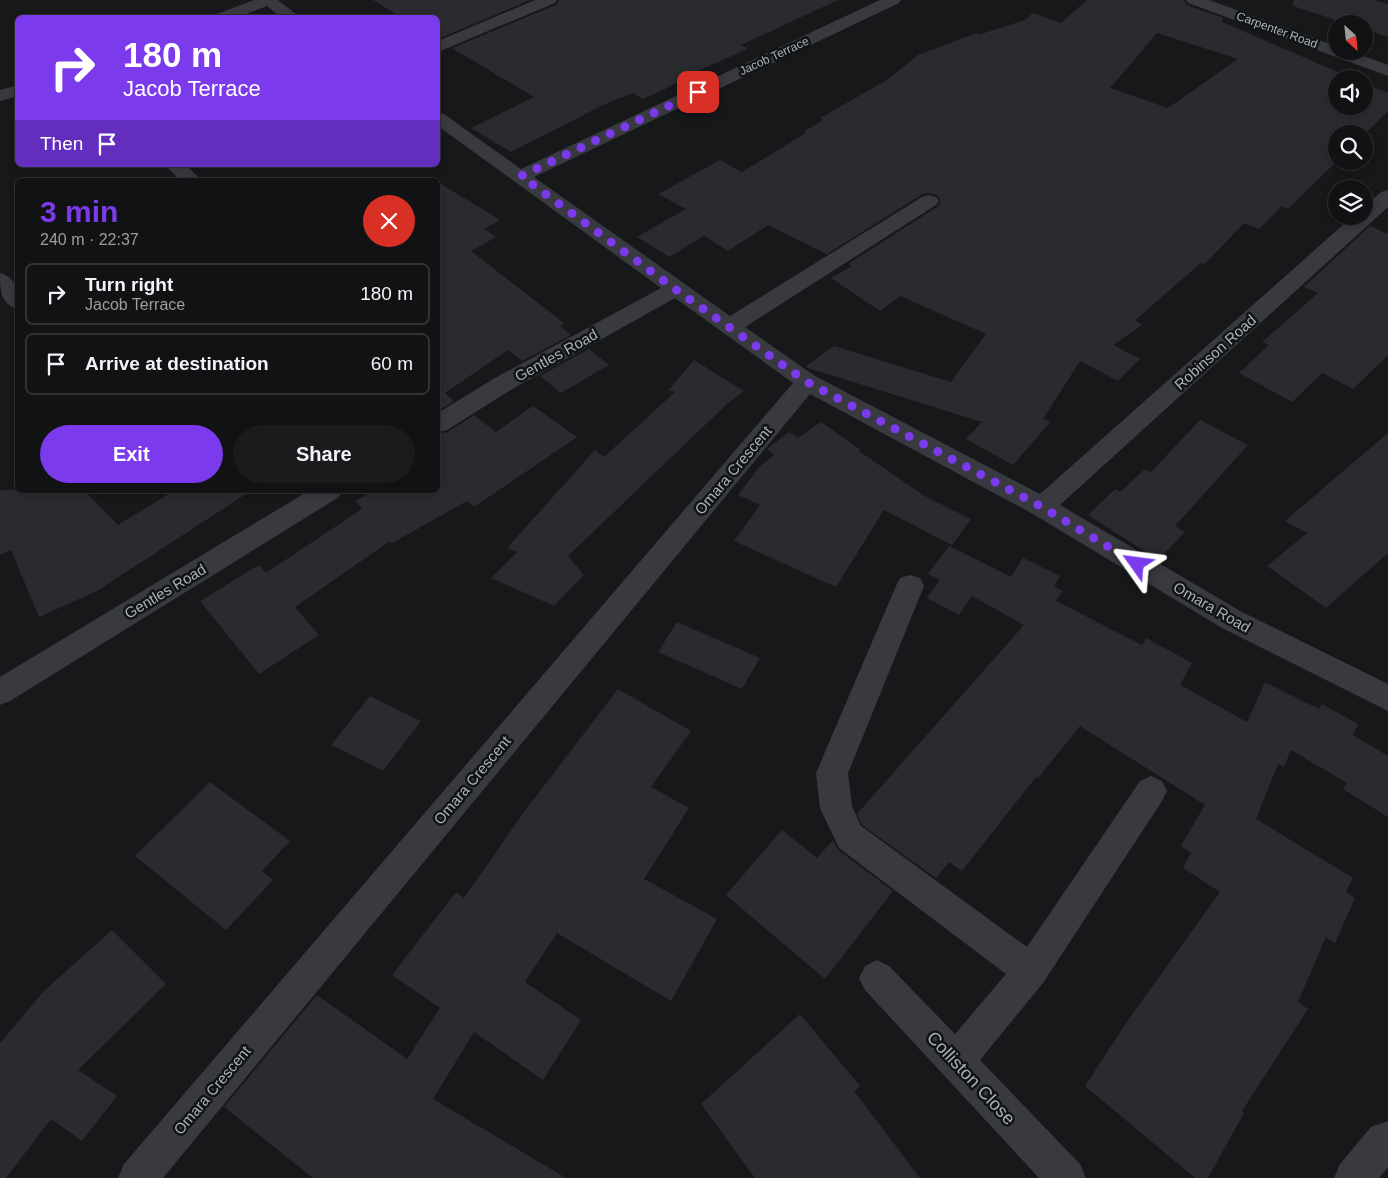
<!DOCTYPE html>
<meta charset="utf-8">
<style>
body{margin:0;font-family:Arial,sans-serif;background:#1a1b1d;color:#f1f3f6;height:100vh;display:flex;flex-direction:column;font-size:19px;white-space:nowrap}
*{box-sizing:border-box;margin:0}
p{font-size:16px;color:#9c9ea0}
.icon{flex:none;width:28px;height:28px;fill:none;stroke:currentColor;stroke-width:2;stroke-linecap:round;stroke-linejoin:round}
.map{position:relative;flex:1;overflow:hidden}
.panel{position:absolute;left:15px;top:178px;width:425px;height:315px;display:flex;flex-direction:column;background:#111214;border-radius:8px;box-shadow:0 2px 8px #0003,0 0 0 1px #303234}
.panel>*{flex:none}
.hud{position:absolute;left:15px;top:15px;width:425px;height:152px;border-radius:8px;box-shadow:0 2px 8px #0003,0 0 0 1px #303234;background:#7c3aed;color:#fff;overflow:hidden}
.needle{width:32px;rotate:153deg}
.tools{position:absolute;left:1328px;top:15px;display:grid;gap:10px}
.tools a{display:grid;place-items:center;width:45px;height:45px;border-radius:50%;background:#111214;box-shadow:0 2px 8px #0003,0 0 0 1px #303234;font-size:25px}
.pin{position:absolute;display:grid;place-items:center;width:42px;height:42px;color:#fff;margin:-21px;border-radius:10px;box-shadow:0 2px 8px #0006}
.me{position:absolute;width:55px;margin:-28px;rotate:301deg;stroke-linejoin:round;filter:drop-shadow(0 0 4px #0008)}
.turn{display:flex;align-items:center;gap:18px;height:105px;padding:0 25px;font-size:22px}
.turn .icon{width:65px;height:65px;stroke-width:2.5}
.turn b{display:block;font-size:35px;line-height:42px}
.then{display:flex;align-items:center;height:48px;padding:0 25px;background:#0003;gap:10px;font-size:19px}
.round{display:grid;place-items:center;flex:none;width:52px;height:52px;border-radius:26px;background:#1a1b1d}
.overview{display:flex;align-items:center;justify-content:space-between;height:85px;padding:0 25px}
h1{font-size:30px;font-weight:600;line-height:38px;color:#7c3aed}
.cta{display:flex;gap:10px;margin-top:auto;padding:10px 25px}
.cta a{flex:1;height:58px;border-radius:30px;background:#7c3aed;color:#fff;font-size:20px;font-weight:600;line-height:58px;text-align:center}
.cta a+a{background:#1a1b1d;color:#f1f3f6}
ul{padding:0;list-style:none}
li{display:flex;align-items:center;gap:15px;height:62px;margin:0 10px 8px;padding:0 15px;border:2px solid #303234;border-radius:8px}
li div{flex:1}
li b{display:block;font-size:19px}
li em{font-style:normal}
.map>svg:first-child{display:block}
.building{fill:#2a2b2e;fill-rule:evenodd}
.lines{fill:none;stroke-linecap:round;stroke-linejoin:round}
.minor{fill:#383a3f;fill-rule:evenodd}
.route{stroke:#7c3aed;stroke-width:9;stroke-dasharray:0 16.2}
.labels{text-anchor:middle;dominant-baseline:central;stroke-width:5;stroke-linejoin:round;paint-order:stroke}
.far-street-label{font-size:12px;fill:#a9b1ba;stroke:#121315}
.street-label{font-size:15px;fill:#a9b1ba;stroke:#121315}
.near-street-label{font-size:18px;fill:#a9b1ba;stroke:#121315}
</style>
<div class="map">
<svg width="1388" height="1178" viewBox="0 0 1388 1178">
<rect width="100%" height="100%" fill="#17181a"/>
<path class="building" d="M 373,0 L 530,0 L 438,39 L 438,18 L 402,18 Z
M 559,0 L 838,0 L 741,45 L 748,49 L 702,69 L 665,89 L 643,99 L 632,93 L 603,105 L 511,152 L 471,128 L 534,97 L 452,48 L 556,5 Z
M 1087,0 L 1184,0 L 1187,5 L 1223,18 L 1222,22 L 1354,79 L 1336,79 L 1336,106 L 1364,106 L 1364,83 L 1388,93 L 1388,111 L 1364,135 L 1336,134 L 1337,161 L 1288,209 L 1282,206 L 1259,229 L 1244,223 L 1205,264 L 1201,263 L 1135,320 L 1142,325 L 1113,345 L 1140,359 L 1118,381 L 1080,361 L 1043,419 L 1050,422 L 1013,465 L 966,439 L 982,422 L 805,367 L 834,346 L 951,382 L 986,334 L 900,296 L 880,311 L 831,278 L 852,266 L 848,264 L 937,207 L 941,201 L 937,195 L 928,193 L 921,195 L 827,254 L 768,225 L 728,251 L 704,236 L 669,257 L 637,237 L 686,209 L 658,194 L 720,160 L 742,172 L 806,133 L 803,132 L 823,120 L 820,118 L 887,80 L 918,55 L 976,33 L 978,35 L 1025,20 L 1033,13 L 1061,23 ZM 1157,33 L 1238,59 L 1168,108 L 1110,88 Z
M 1294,0 L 1374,0 L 1388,4 L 1388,37 L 1364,29 L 1364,24 L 1348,24 L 1293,6 Z
M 438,182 L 500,220 L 484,229 L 496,237 L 471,251 L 564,323 L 560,326 L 571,335 L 522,361 L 508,350 L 445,393 L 454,401 L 438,411 Z
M 1370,226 L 1388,234 L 1388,355 L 1353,389 L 1322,373 L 1292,402 L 1239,373 L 1269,345 L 1262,342 L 1318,293 L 1304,287 Z
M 589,349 L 609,365 L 561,393 L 540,376 Z
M 694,360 L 744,391 L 727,404 L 568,556 L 584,575 L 554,606 L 491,578 L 517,552 L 507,548 L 595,450 L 604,457 L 675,392 L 668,391 Z
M 533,406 L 577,437 L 474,507 L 467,501 L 392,543 L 390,541 L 295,607 L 319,635 L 259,674 L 200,601 L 259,565 L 266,573 L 362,509 L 355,501 L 375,490 L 438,490 L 438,434 L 448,432 L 474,415 L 496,432 Z
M 1200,420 L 1248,445 L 1175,526 L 1185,532 L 1158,560 L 1088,515 L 1115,489 L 1120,492 L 1145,469 L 1151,472 Z
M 821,422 L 861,450 L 859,451 L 923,495 L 971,519 L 952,545 L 884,510 L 836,587 L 734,541 L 760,505 L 738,495 L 760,466 L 774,455 L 767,449 L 789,432 L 798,438 Z
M 1388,433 L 1388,553 L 1326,608 L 1267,566 L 1307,533 L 1285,521 Z
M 0,490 L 84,490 L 118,525 L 175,490 L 252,490 L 97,591 L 39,617 L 11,550 L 0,555 Z
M 949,546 L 1011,577 L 1023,558 L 1060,576 L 1054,586 L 1063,591 L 1056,601 L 1142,645 L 1146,638 L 1192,663 L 1180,685 L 1247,722 L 1265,682 L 1319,709 L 1322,704 L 1358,724 L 1353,735 L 1388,756 L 1388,817 L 1343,789 L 1347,783 L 1291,750 L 1284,767 L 1278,764 L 1256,819 L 1353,878 L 1346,892 L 1355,898 L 1335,943 L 1326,937 L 1298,1002 L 1308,1009 L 1242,1111 L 1244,1113 L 1208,1178 L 1195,1178 L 1085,1086 L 1128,1020 L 1220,892 L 1183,868 L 1191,853 L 1181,846 L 1205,805 L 1080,726 L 1038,778 L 1036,777 L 962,871 L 949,862 L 936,878 L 862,825 L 857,814 L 1024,625 L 972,596 L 959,615 L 927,598 L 940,580 L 928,574 Z
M 677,622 L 760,658 L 742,689 L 658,652 Z
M 618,689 L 691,731 L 651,787 L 689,808 L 644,879 L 717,919 L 671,1001 L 557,933 L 525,982 L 581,1020 L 543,1080 L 474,1032 L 433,1099 L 566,1178 L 313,1178 L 224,1107 L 317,995 L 407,1059 L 440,1008 L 392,975 L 456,892 L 464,898 L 524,812 Z
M 370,696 L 421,721 L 383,771 L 331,745 Z
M 210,782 L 290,841 L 262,871 L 273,880 L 226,930 L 135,856 Z
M 782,830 L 817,858 L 833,840 L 838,850 L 893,891 L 825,979 L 726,895 Z
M 112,930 L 166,984 L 78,1070 L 117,1096 L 82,1141 L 51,1119 L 6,1178 L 0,1178 L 0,1043 L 44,991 Z
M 800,1014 L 860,1086 L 854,1091 L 920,1178 L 755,1178 L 701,1104 Z"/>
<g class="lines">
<path class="minor" d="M 254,0 L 278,0 L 301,18 L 282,18 L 267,6 L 236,18 L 212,18 L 214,15 Z
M 535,0 L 557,0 L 555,3 L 438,52 L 438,41 Z
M 880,0 L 901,0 L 899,3 L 534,177 L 730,316 L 922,197 L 929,195 L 936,197 L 939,201 L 936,205 L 745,327 L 815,376 L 1040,494 L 1353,216 L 1364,216 L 1364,207 L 1381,192 L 1388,190 L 1388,207 L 1060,505 L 1242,612 L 1388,684 L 1388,711 L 1222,628 L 1033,514 L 810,394 L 163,1178 L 118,1178 L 124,1164 L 793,383 L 675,298 L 509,391 L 447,430 L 438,432 L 438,413 L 493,379 L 661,288 L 438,126 L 438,113 L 444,114 L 521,169 Z
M 1186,0 L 1209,0 L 1336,46 L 1336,51 L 1350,51 L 1388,65 L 1388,76 L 1188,3 Z
M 18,85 L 18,96 L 0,101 L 0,90 Z
M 165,165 L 186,165 L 201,180 L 180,180 Z
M 0,273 C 18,278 18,293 18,309 C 0,304 0,289 0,273 Z
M 310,490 L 343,490 L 339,497 L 10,701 L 0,705 L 0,677 Z
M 910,575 L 920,578 L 924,586 L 848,773 L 852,806 L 861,826 L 1027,947 L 1140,781 L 1151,776 L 1162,781 L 1167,791 L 1162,801 L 1043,983 L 980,1060 L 1080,1164 L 1086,1178 L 1039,1178 L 865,990 L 859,978 L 865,966 L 877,960 L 889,966 L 955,1034 L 1006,974 L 839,848 L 820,808 L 816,773 L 896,586 L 900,578 Z
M 1388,1121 L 1388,1167 L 1379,1178 L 1334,1178 L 1340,1164 L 1371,1127 Z"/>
</g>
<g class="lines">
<path class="route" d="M 698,92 L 521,176 L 675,289 L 807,382 L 1042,507 L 1137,564"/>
</g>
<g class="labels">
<g class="far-street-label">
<text transform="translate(1277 30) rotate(20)">Carpenter Road</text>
<text transform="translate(774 56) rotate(-25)">Jacob Terrace</text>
</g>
<g class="street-label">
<text transform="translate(1215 352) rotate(-42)">Robinson Road</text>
<text transform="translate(556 355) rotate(-29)">Gentles Road</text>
<text transform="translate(733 470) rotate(-50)">Omara Crescent</text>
<text transform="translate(165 591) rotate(-31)">Gentles Road</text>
<text transform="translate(1212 607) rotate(30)">Omara Road</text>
<text transform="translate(472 780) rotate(-50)">Omara Crescent</text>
<text transform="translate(212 1090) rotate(-50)">Omara Crescent</text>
</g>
<g class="near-street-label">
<text transform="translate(971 1078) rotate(47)">Colliston Close</text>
</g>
</g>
</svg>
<div class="tools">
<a><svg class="needle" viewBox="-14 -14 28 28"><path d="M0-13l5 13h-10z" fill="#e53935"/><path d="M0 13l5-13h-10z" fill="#9c9ea0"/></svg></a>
<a><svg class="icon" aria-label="sound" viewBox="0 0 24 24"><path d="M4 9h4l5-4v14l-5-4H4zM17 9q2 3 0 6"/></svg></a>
<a><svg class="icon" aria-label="search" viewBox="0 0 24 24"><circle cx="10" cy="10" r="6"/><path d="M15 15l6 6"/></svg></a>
<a><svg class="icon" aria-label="layers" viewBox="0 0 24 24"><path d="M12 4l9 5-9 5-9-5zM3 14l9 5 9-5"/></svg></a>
</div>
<div class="pin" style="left:698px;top:92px;background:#d93025"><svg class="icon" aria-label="arrive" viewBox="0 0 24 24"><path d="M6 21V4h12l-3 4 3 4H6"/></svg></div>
<svg class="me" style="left:1137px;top:564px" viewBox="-20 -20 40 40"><path d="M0-17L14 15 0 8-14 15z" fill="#7c3aed" stroke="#fff" stroke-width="4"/></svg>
<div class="hud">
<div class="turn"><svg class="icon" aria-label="right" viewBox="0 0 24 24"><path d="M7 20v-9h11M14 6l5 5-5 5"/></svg><div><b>180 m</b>Jacob Terrace</div></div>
<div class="then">Then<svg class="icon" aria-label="arrive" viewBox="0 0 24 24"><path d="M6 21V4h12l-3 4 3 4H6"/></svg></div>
</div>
<section class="panel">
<div class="overview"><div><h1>3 min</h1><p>240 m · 22:37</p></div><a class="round" style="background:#d93025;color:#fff"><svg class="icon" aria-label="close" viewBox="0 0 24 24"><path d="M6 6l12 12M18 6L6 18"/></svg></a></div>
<ul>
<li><svg class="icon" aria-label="right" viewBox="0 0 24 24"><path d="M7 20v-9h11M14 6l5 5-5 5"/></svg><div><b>Turn right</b><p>Jacob Terrace</p></div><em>180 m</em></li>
<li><svg class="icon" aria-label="arrive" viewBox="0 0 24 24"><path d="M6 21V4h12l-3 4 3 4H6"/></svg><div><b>Arrive at destination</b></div><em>60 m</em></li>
</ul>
<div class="cta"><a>Exit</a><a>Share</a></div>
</section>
</div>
